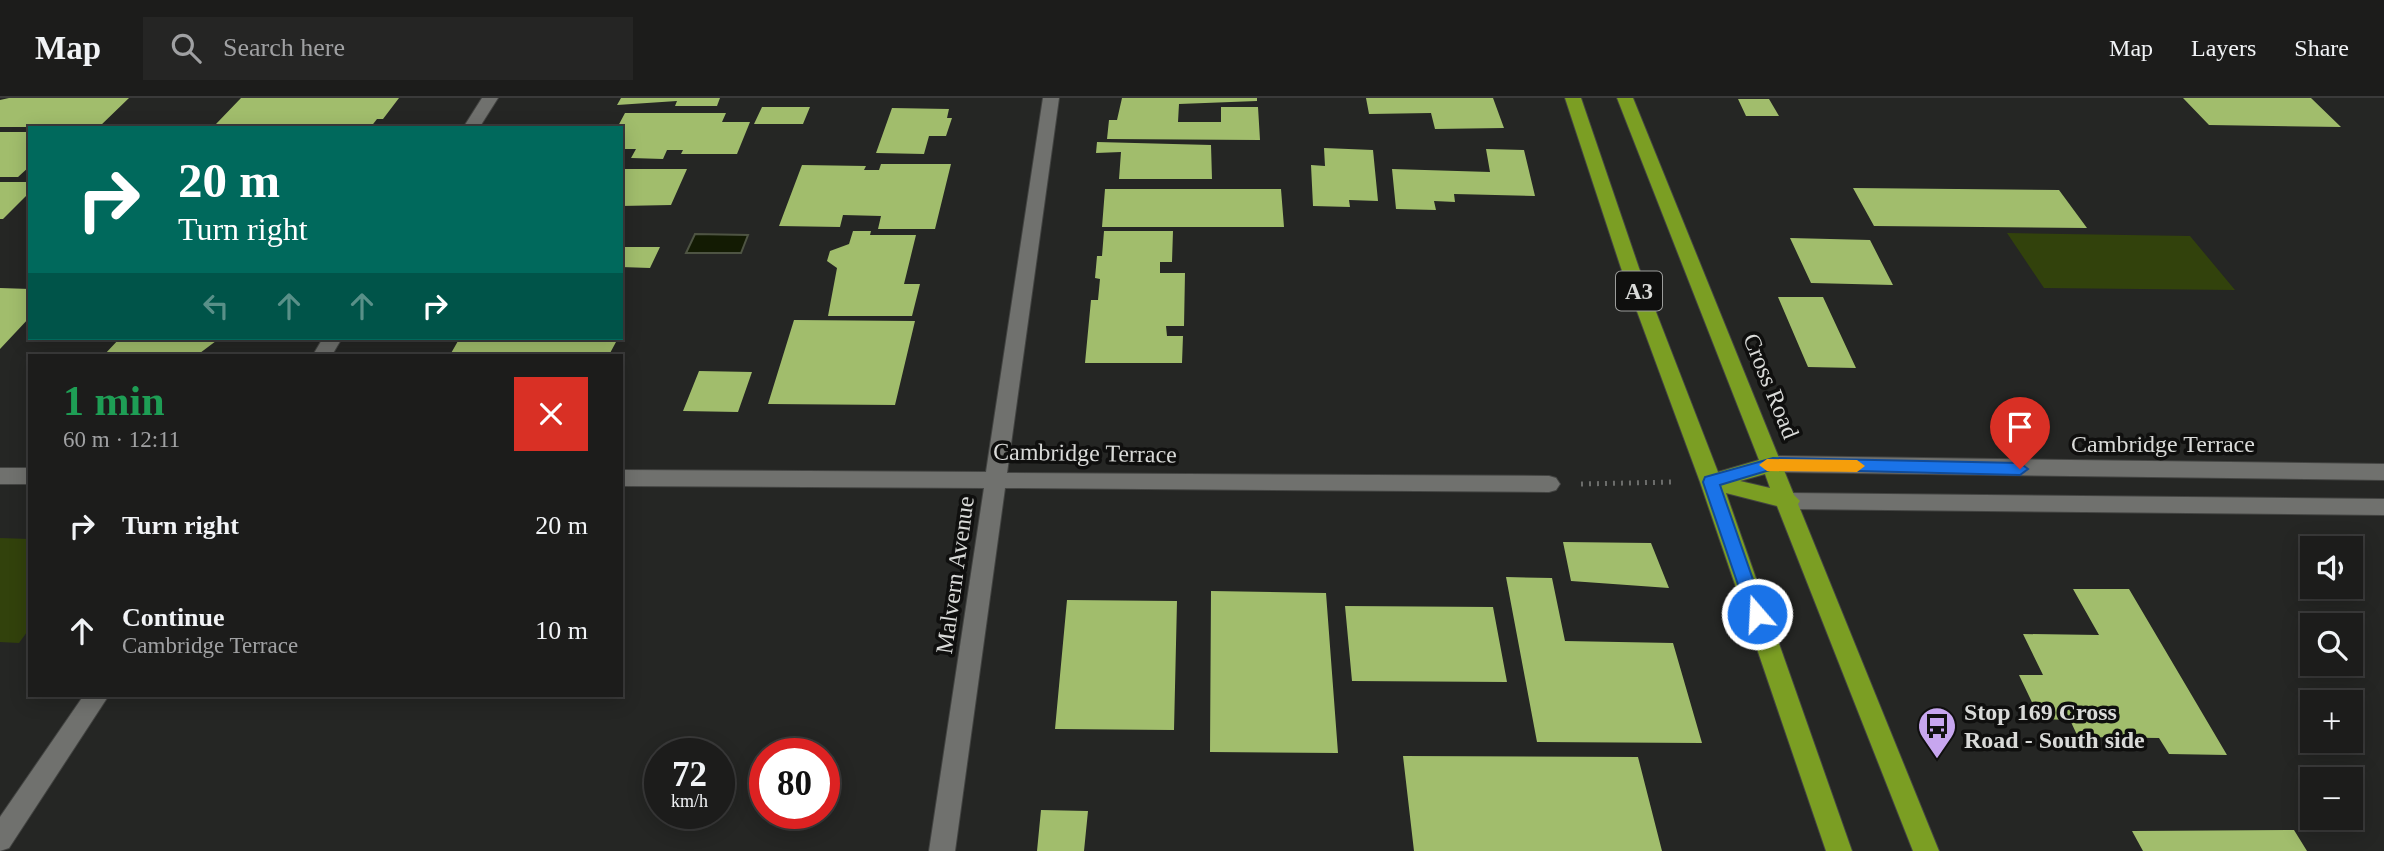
<!DOCTYPE html>
<meta charset="utf-8">
<style>
body{margin:0;font-family:"Times New Roman",serif;background:#252524;color:#f1f3f6;height:100vh;display:flex;flex-direction:column;font-size:26px;white-space:nowrap}
*{box-sizing:border-box;margin:0}
p{font-size:23px;color:#a0a1a3}
.icon{flex:none;width:38px;height:38px;fill:none;stroke:currentColor;stroke-width:2;stroke-linecap:round;stroke-linejoin:round}
.map{position:relative;flex:1;overflow:hidden}
.panel{position:absolute;left:28px;top:256px;width:595px;height:343px;display:flex;flex-direction:column;background:#1c1c1b;border-radius:0px;box-shadow:0 4px 18px #0003,0 0 0 2px #3a3a3a}
.panel>*{flex:none}
.banner{position:absolute;left:28px;top:28px;width:595px;height:214px;border-radius:0px;box-shadow:0 4px 18px #0003,0 0 0 2px #3a3a3a;background:#00695c;color:#fff;overflow:hidden}
.tools{position:absolute;left:2300px;top:438px;display:grid;gap:14px}
.tools a{display:grid;place-items:center;width:63px;height:63px;border-radius:0px;background:#1c1c1b;box-shadow:0 4px 18px #0003,0 0 0 2px #3a3a3a;font-size:35px}
.speed{position:absolute;left:644px;top:640px;display:flex;gap:14px;font-size:35px;font-weight:700;text-align:center}
.speed>*{display:grid;place-content:center;width:91px;height:91px;border-radius:50%;background:#1c1c1b;box-shadow:0 4px 18px #0003,0 0 0 2px #3a3a3a;line-height:1}
.speed small{font-size:18px;font-weight:400}
.speed .limit{border:10px solid #d22;background:#fff;color:#111}
.pin{position:absolute;display:grid;place-items:center;width:60px;height:60px;color:#fff;margin:-72px -30px;border-radius:50% 50% 50% 0;rotate:-45deg;box-shadow:0 0 7px #0007}
.pin .icon{rotate:45deg}
.me{position:absolute;width:77px;margin:-38px;rotate:341deg;stroke-linejoin:round;filter:drop-shadow(0 0 5px #0008)}
.turn{display:flex;align-items:center;gap:24px;height:147px;padding:0 35px;font-size:32px}
.turn .icon{width:91px;height:91px;stroke-width:2.5}
.turn b{display:block;font-size:49px;line-height:60px}
.lanes{display:flex;align-items:center;height:66px;padding:0 35px;background:#0003;justify-content:center;gap:35px;direction:ltr}
.lanes .off{opacity:.35}
.round{display:grid;place-items:center;flex:none;width:74px;height:74px;border-radius:0px;background:#252524}
.headline{display:flex;align-items:center;justify-content:space-between;height:119px;padding:0 35px}
h1{font-size:42px;font-weight:600;line-height:52px;color:#1e9e55}
ul{padding:0;list-style:none}
li{display:flex;align-items:center;gap:21px;height:105px;padding:0 35px}
li div{flex:1}
li b{display:block;font-size:26px}
li em{font-style:normal}
header{display:flex;align-items:center;gap:42px;box-sizing:border-box;height:98px;padding:0 35px;background:#1c1c1b;border-bottom:2px solid #3a3a3a}
header strong{font-size:33px}
nav{display:flex;gap:38px;margin-inline-start:auto;font-size:24px}
.search{width:490px;height:63px;background:#252524;display:flex;align-items:center;gap:18px;box-sizing:border-box;padding:0 24px;border-radius:0px;color:#a0a1a3;font-size:26px}
.map>svg:first-child{display:block}
.green{fill:#32420c}
.water{fill:#131b03;stroke:#4e5443;stroke-width:2}
.building{fill:#a1bd6c}
.lines{fill:none;stroke-linecap:round;stroke-linejoin:round}
.minor-casing{stroke:#434442;stroke-width:2}
.highway-casing{stroke:#434442;stroke-width:2}
.path{stroke:#6c6d6b;stroke-width:5;stroke-dasharray:2 6;stroke-linecap:butt}
.minor{fill:#70716e;fill-rule:evenodd}
.highway{fill:#7b9e23;fill-rule:evenodd}
.route{fill:#1a73e8;stroke:#114b97;stroke-width:2}
.slow{fill:#f59e0b}
.labels{text-anchor:middle;dominant-baseline:central;stroke-width:7;stroke-linejoin:round;paint-order:stroke}
.shield{fill:#0f0f0e;stroke:#9c9d9b;stroke-width:2}
.shield-label{font-size:23px;font-weight:bold;fill:#d9dad8}
.street-label{font-size:24px;fill:#d9dad8;stroke:#0f0f0e}
.poi-label{font-size:24px;font-weight:bold;fill:#d9dad8;stroke:#0f0f0e;text-anchor:start}
</style>
<header>
<strong>Map</strong>
<div class="search"><svg class="icon" aria-label="search" viewBox="0 0 24 24"><circle cx="10" cy="10" r="6"/><path d="M15 15l6 6"/></svg>Search here</div>
<nav><a>Map</a><a>Layers</a><a>Share</a></nav>
</header>
<div class="map">
<svg width="2384" height="753" viewBox="0 0 2384 753">
<rect width="100%" height="100%" fill="#252624"/>
<path class="green" d="M 2007,135 L 2190,138 L 2235,192 L 2044,190 Z
M 0,440 L 30,441 L 30,530 L 19,545 L 0,544 Z"/>
<path class="water" d="M 695,136 L 748,137 L 741,155 L 686,155 Z"/>
<path class="building" d="M 9,0 L 129,0 L 99,29 L 0,29 L 0,2 Z
M 241,0 L 399,0 L 383,21 L 377,21 L 370,30 L 216,26 Z
M 621,0 L 720,0 L 717,8 L 675,8 L 677,3 L 617,7 Z
M 1122,0 L 1257,0 L 1257,3 L 1179,6 L 1178,24 L 1221,24 L 1221,9 L 1258,9 L 1260,42 L 1107,41 L 1109,22 L 1117,22 Z
M 1366,0 L 1493,0 L 1504,30 L 1435,31 L 1431,15 L 1369,16 Z
M 2183,0 L 2311,0 L 2341,29 L 2209,27 Z
M 1738,1 L 1769,1 L 1779,18 L 1746,18 Z
M 762,9 L 810,9 L 803,26 L 754,26 Z
M 892,10 L 949,11 L 947,20 L 952,20 L 946,38 L 929,38 L 924,56 L 876,55 Z
M 625,15 L 726,15 L 722,24 L 750,24 L 737,56 L 681,56 L 683,52 L 667,52 L 663,61 L 631,60 L 636,51 L 621,51 L 621,30 L 617,30 Z
M 0,34 L 30,34 L 30,68 L 18,79 L 0,79 Z
M 1097,44 L 1211,47 L 1212,81 L 1119,81 L 1121,54 L 1096,55 Z
M 1324,50 L 1373,52 L 1378,103 L 1349,102 L 1350,109 L 1313,108 L 1311,67 L 1325,68 Z
M 1486,51 L 1524,52 L 1535,98 L 1454,96 L 1455,104 L 1434,103 L 1436,112 L 1396,111 L 1392,71 L 1490,74 Z
M 881,66 L 951,66 L 935,131 L 878,131 L 881,118 L 843,117 L 840,129 L 779,128 L 802,67 L 866,68 L 864,72 L 879,72 Z
M 621,71 L 687,71 L 671,107 L 621,108 Z
M 0,84 L 30,84 L 30,94 L 3,121 L 0,121 Z
M 1853,90 L 2059,92 L 2087,130 L 1874,128 Z
M 1105,91 L 1281,91 L 1284,129 L 1102,129 Z
M 853,133 L 871,133 L 870,137 L 916,137 L 904,186 L 920,186 L 912,218 L 828,218 L 837,170 L 827,163 L 830,153 L 849,146 Z
M 1104,133 L 1173,133 L 1172,164 L 1160,164 L 1160,175 L 1185,175 L 1184,228 L 1166,228 L 1167,238 L 1183,238 L 1182,265 L 1085,265 L 1091,202 L 1098,202 L 1100,181 L 1095,180 L 1097,158 L 1102,158 Z
M 1790,140 L 1870,142 L 1893,187 L 1811,185 Z
M 621,149 L 660,149 L 650,170 L 621,169 Z
M 0,190 L 30,191 L 30,219 L 0,251 Z
M 1778,199 L 1823,199 L 1856,270 L 1808,269 Z
M 794,222 L 915,223 L 895,307 L 768,306 Z
M 120,240 L 220,240 L 200,255 L 188,257 L 104,257 Z
M 458,243 L 616,244 L 609,257 L 450,257 Z
M 699,273 L 752,274 L 738,314 L 683,313 Z
M 1563,444 L 1651,445 L 1669,490 L 1571,483 Z
M 1506,479 L 1552,480 L 1565,543 L 1673,545 L 1702,645 L 1537,644 Z
M 2073,491 L 2129,491 L 2227,657 L 2169,656 L 2159,640 L 2078,639 L 2070,622 L 2040,621 L 2019,577 L 2043,577 L 2023,536 L 2099,537 Z
M 1211,493 L 1326,495 L 1338,655 L 1210,654 Z
M 1067,502 L 1177,503 L 1174,632 L 1055,631 Z
M 1345,508 L 1493,509 L 1507,584 L 1352,583 Z
M 1403,658 L 1638,659 L 1662,753 L 1414,753 Z
M 1041,712 L 1088,713 L 1084,753 L 1037,753 Z
M 2294,732 L 2307,753 L 2143,753 L 2132,733 Z"/>
<g class="lines">
<defs>
<path id="minor" d="M 482,0 L 498,0 L 479,30 L 463,30 Z
M 1043,0 L 1059,0 L 1007,375 L 1549,378 L 1556,380 L 1560,386 L 1556,392 L 1549,394 L 1005,390 L 955,753 L 929,753 L 984,390 L 621,388 L 621,372 L 986,374 Z
M 323,240 L 342,240 L 332,257 L 313,257 Z
M 1773,358 L 2384,366 L 2384,382 L 1773,374 L 1766,371 L 1763,366 L 1766,361 Z
M 0,370 L 30,370 L 30,386 L 0,386 Z
M 1789,395 L 2384,401 L 2384,417 L 1789,411 L 1781,409 L 1778,403 L 1781,397 Z
M 84,597 L 109,597 L 9,750 L 0,753 L 0,719 Z"/>
<path id="highway" d="M 1565,0 L 1581,0 L 1639,170 L 1718,374 L 1759,362 L 1617,0 L 1633,0 L 1794,397 L 1800,403 L 1798,406 L 1939,753 L 1913,753 L 1777,408 L 1726,395 L 1852,753 L 1826,753 L 1700,384 L 1621,170 ZM 1765,376 L 1770,390 L 1740,383 Z"/>
</defs>
<use href="#minor" class="minor-casing"/>
<use href="#highway" class="highway-casing"/>
<path class="path" d="M 1581,386 L 1674,384"/>
<use href="#minor" class="minor"/>
<use href="#highway" class="highway"/>
</g>
<path class="route" d="M 1773,360 L 2020,365 L 2028,371 L 2020,377 L 1773,371 L 1720,387 L 1765,516 L 1757,523 L 1748,516 L 1703,384 L 1705,379 Z"/>
<path class="slow" d="M 1767,361 L 1857,362 L 1865,368 L 1857,374 L 1767,373 L 1759,367 Z"/>
<defs>
<symbol id="bus-pin" viewBox="-11 -11 22 30"><path d="M0 17L-7.5 6A9.5 9.5 0 1 1 7.5 6Z" fill="#c7a6ef" stroke="#0f0f0e"/><path d="M-5-6H5V4H4V6H2V4H-2V6H-4V4H-5ZM-3.5-4V0h7V-4ZM-3.5 1.2v1.5H-2V1.2ZM2 1.2v1.5H3.5V1.2Z" fill="#111"/></symbol>
</defs>
<g fill-rule="evenodd">
<use href="#bus-pin" x="1915" y="606" width="44" height="60"/>
</g>
<g class="labels">
<rect class="shield" x="1616" y="173.5" width="46" height="39" rx="5"/>
<g class="shield-label">
<text x="1639" y="193">A3</text>
</g>
<g class="street-label">
<text transform="translate(1771 288) rotate(68)">Cross Road</text>
<text x="2163" y="346">Cambridge Terrace</text>
<text transform="translate(1085 355) rotate(1)">Cambridge Terrace</text>
<text transform="translate(955 477) rotate(-82)">Malvern Avenue</text>
</g>
<g class="poi-label">
<text x="1964" y="614">Stop 169 Cross<tspan x="1964" dy="28">Road - South side</tspan></text>
</g>
</g>
</svg>
<div class="tools">
<a><svg class="icon" aria-label="sound" viewBox="0 0 24 24"><path d="M4 9h4l5-4v14l-5-4H4zM17 9q2 3 0 6"/></svg></a>
<a><svg class="icon" aria-label="search" viewBox="0 0 24 24"><circle cx="10" cy="10" r="6"/><path d="M15 15l6 6"/></svg></a>
<a>+</a>
<a>−</a>
</div>
<div class="speed"><div>72<small>km/h</small></div><div class="limit">80</div></div>
<div class="pin" style="left:2020px;top:371px;background:#d93025"><svg class="icon" aria-label="arrive" viewBox="0 0 24 24"><path d="M6 21V4h12l-3 4 3 4H6"/></svg></div>
<svg class="me" style="left:1757px;top:516px" viewBox="-20 -20 40 40"><circle r="17" fill="#1a73e8" stroke="#fff" stroke-width="3"/><path d="M0-11L8 9 0 5-8 9z" fill="#fff"/></svg>
<div class="banner">
<div class="turn"><svg class="icon" aria-label="right" viewBox="0 0 24 24"><path d="M7 20v-9h11M14 6l5 5-5 5"/></svg><div><b>20 m</b>Turn right</div></div>
<div class="lanes"><svg class="icon off" aria-label="left" viewBox="0 0 24 24"><path d="M17 20v-9H6M10 6l-5 5 5 5"/></svg><svg class="icon off" aria-label="ahead" viewBox="0 0 24 24"><path d="M12 20V5M6 11l6-6 6 6"/></svg><svg class="icon off" aria-label="ahead" viewBox="0 0 24 24"><path d="M12 20V5M6 11l6-6 6 6"/></svg><svg class="icon" aria-label="right" viewBox="0 0 24 24"><path d="M7 20v-9h11M14 6l5 5-5 5"/></svg></div>
</div>
<section class="panel">
<div class="headline"><div><h1>1 min</h1><p>60 m · 12:11</p></div><a class="round" style="background:#d93025;color:#fff"><svg class="icon" aria-label="close" viewBox="0 0 24 24"><path d="M6 6l12 12M18 6L6 18"/></svg></a></div>
<ul>
<li><svg class="icon" aria-label="right" viewBox="0 0 24 24"><path d="M7 20v-9h11M14 6l5 5-5 5"/></svg><div><b>Turn right</b></div><em>20 m</em></li>
<li><svg class="icon" aria-label="ahead" viewBox="0 0 24 24"><path d="M12 20V5M6 11l6-6 6 6"/></svg><div><b>Continue</b><p>Cambridge Terrace</p></div><em>10 m</em></li>
</ul>
</section>
</div>
